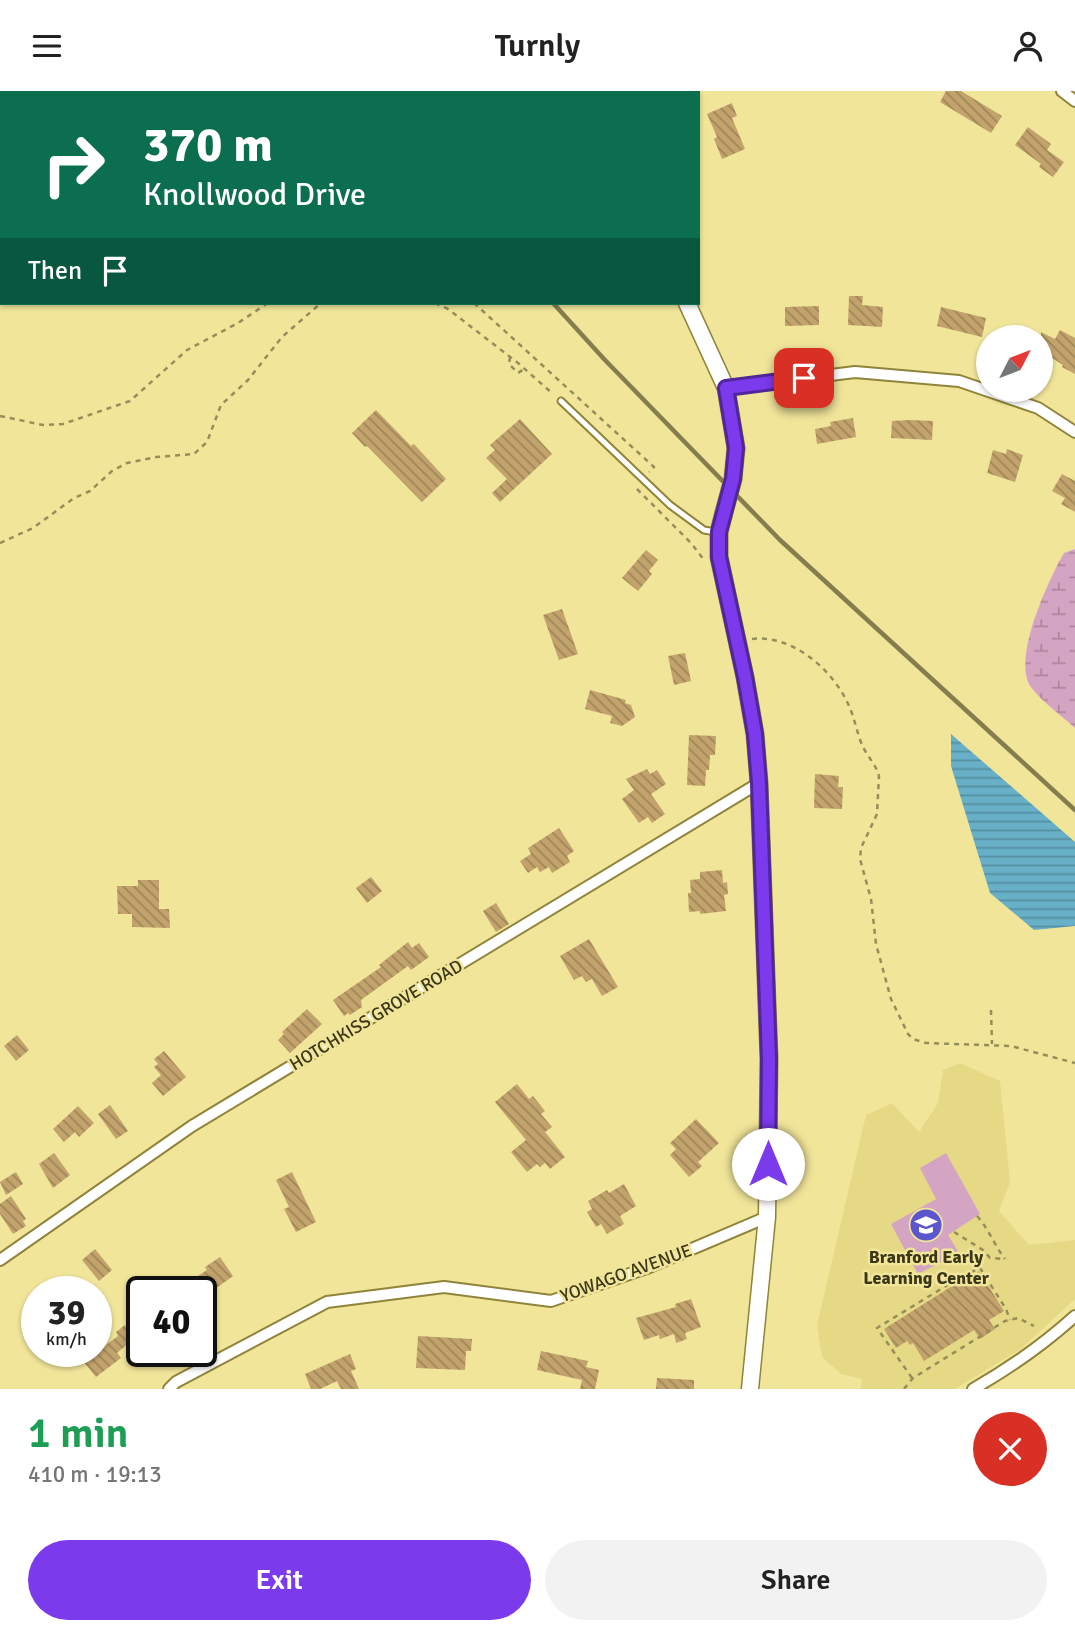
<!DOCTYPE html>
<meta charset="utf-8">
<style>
body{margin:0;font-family:Signika,sans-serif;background:#f2f2f2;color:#222;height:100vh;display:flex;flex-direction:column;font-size:26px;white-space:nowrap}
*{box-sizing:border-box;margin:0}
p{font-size:23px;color:#767676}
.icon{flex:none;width:38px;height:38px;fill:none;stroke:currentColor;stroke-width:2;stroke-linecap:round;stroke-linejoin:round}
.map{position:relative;height:1298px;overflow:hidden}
.sheet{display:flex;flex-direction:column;background:#fff;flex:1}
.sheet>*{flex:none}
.guide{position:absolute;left:0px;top:0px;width:700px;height:214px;box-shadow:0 2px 5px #0004;background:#0b6e4f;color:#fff;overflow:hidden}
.needle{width:46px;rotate:48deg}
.controls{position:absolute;left:976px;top:234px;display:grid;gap:14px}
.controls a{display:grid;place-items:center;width:77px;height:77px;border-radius:50%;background:#fff;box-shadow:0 2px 5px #0004;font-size:35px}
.speed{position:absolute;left:21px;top:1185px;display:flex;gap:14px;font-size:35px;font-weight:700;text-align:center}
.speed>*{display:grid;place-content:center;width:91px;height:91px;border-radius:50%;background:#fff;box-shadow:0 2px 5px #0004;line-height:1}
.speed small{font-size:18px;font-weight:400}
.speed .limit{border:4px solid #111;border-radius:10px;background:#fff;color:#111}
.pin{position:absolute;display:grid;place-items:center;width:60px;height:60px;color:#fff;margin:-30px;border-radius:14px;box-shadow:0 4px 10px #0006}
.me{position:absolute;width:77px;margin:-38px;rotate:0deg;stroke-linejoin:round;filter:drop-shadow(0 0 5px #0008)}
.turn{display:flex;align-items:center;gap:24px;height:147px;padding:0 28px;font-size:32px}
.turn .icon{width:91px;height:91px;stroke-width:2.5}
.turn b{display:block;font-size:49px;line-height:60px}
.then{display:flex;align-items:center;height:66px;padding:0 28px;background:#0003;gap:14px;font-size:26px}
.round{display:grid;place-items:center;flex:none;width:74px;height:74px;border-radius:37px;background:#f2f2f2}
.head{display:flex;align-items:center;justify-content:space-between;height:119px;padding:0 28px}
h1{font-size:42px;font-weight:600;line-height:52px;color:#1e9e55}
.cta{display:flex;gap:14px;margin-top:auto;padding:14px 28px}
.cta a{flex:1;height:80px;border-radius:42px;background:#7c3aed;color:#fff;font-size:28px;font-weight:600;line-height:80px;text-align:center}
.cta a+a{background:#f2f2f2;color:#222}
header{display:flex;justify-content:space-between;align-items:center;height:91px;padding:0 28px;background:#fff;font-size:32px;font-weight:600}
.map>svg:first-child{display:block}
.built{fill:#e6d985}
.wetland{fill:url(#wetland-marsh)}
.garden{fill:#d4a4c3}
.water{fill:url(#water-rules)}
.building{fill:url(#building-back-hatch)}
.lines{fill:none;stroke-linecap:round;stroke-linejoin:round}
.lane-casing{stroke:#90843a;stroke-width:9}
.street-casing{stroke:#90843a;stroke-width:14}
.secondary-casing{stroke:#90843a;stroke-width:19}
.path{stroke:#968e59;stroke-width:2.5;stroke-dasharray:5 5;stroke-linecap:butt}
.lane{stroke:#fff;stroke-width:5}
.street{stroke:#fff;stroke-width:10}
.secondary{stroke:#fff;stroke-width:16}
.rail{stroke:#857d4d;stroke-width:4.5}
.secondary-bridge-casing{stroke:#90843a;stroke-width:19;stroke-linecap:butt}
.secondary-bridge{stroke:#fff;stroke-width:16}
.route-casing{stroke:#51269a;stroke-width:18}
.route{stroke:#7c3aed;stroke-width:12}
.labels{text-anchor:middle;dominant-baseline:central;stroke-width:5;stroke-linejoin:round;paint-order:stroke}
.street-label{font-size:18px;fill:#3b3718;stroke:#f1e59a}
.poi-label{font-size:18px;font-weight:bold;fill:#3b3718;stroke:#f1e59a}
</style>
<header><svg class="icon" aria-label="menu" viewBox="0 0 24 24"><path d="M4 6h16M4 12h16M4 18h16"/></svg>Turnly<svg class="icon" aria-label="person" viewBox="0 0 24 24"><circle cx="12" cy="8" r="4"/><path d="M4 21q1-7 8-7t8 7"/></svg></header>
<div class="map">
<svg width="1075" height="1298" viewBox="0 0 1075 1298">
<defs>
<pattern id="wetland-marsh" width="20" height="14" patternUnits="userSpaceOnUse" patternTransform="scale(1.75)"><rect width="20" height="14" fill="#d4a4c3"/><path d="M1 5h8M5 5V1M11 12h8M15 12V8" fill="none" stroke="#ad869d"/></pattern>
<pattern id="water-rules" width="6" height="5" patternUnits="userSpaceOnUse" patternTransform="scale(1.75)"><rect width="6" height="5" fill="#67b0c8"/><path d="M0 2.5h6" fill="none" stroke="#5690a1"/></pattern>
<pattern id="building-back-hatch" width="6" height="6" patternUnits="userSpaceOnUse" patternTransform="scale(1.75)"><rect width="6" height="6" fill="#c2a36c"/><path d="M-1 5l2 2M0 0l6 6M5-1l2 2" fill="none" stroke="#9f8658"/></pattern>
</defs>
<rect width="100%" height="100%" fill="#f1e59a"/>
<path class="built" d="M 960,972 L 1000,990 L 1010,1091 L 999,1120 L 1029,1154 L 1075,1149 L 1075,1208 L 1021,1258 L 955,1298 L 860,1298 L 862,1288 L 841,1283 L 822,1266 L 817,1234 L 866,1024 L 892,1012 L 919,1041 L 938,1012 L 943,979 Z"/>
<path class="wetland" d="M 1075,458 L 1075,637 C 1061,624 1042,611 1031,596 C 1011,569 1049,488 1064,462 Z"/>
<path class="garden" d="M 946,1062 L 980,1123 L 948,1144 L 959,1162 L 918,1183 L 891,1133 L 936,1108 L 920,1077 Z"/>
<path class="water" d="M 951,643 L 1075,751 L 1075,835 L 1034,839 L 990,802 L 951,675 Z"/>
<path class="building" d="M 946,0 L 961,0 L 1002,25 L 991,42 L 940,11 Z
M 732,12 L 737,25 L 732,27 L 745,58 L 722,68 L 714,48 L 717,46 L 707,23 Z
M 1028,36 L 1051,53 L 1047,59 L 1064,71 L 1053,86 L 1039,76 L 1041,73 L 1015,54 Z
M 849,205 L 863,205 L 862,214 L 883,216 L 882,236 L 848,234 Z
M 819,215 L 819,234 L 785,235 L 785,216 Z
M 941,216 L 986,227 L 982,246 L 937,235 Z
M 1060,239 L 1075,247 L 1075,283 L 1062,276 L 1063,274 L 1041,260 L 1041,241 L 1055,248 Z
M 376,319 L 411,355 L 414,353 L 446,388 L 422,411 L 367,355 L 365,356 L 352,342 Z
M 853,327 L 856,346 L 817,353 L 815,338 L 831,335 L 830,331 Z
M 520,328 L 552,363 L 500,411 L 492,402 L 507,388 L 486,367 L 495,359 L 490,354 Z
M 910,329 L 933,330 L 932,349 L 891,347 L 892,330 Z
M 1007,358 L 1023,364 L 1015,391 L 987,382 L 993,359 L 1006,363 Z
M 1062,383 L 1075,390 L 1075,421 L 1061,413 L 1065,407 L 1052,400 Z
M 646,459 L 658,469 L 649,480 L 652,483 L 638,500 L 622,487 Z
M 562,518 L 578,563 L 559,569 L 543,524 Z
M 685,562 L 691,590 L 674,594 L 668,565 Z
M 590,599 L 626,609 L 625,612 L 631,614 L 635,626 L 622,635 L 610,632 L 612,625 L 585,618 Z
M 689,644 L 716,645 L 715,664 L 710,664 L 709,679 L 706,679 L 705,695 L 687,694 Z
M 647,678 L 650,683 L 657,679 L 666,693 L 651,703 L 665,723 L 652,732 L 648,726 L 639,732 L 622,708 L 634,699 L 626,688 Z
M 815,683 L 839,685 L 838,696 L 843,696 L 842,718 L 814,717 Z
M 559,737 L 574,760 L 567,765 L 570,771 L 552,782 L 549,776 L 540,781 L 537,776 L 528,782 L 520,770 L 531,763 L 528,757 Z
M 722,779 L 723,792 L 727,791 L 728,803 L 724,804 L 726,820 L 700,823 L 700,820 L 689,821 L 688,802 L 691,802 L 690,789 L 700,788 L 700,781 Z
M 371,786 L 382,800 L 367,812 L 356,797 Z
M 138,789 L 159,789 L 159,818 L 169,818 L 170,837 L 132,836 L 132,823 L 118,823 L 117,795 L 138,795 Z
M 496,812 L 509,833 L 496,841 L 483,820 Z
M 589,848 L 618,896 L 602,905 L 592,888 L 586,891 L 582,885 L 574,889 L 560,865 Z
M 408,851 L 412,857 L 419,852 L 429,866 L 411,879 L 408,875 L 361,909 L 362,916 L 350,924 L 348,922 L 344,925 L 333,909 L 381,876 L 379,874 Z
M 307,918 L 322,933 L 290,962 L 278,949 L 284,943 L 282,941 Z
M 17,944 L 29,959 L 16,970 L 4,955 Z
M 164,960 L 186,986 L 163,1005 L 152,992 L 161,984 L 154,976 L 158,973 L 154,968 Z
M 517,993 L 529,1008 L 533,1005 L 545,1020 L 541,1023 L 552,1036 L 545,1041 L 565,1066 L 550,1078 L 545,1072 L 540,1076 L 537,1073 L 527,1081 L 511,1061 L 526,1049 L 495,1011 Z
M 110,1014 L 128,1040 L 116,1048 L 98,1023 Z
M 78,1015 L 94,1032 L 79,1046 L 75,1041 L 64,1051 L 53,1038 Z
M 696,1028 L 719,1052 L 698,1071 L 702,1075 L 689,1086 L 670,1064 L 676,1058 L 670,1052 Z
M 54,1062 L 70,1084 L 53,1097 L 39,1073 Z
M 16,1081 L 23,1093 L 6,1104 L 0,1091 Z
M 292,1081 L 316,1131 L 296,1141 L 284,1118 L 289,1116 L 276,1089 Z
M 624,1093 L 636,1115 L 620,1125 L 624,1133 L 607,1143 L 601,1133 L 596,1136 L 587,1121 L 592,1118 L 588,1110 L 607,1099 L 609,1102 Z
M 11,1105 L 26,1128 L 23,1130 L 26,1135 L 13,1143 L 0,1123 L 0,1113 Z
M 95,1158 L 112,1179 L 99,1190 L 82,1169 Z
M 220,1166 L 233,1185 L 215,1198 L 217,1202 L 201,1212 L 201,1200 L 175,1200 L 207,1179 L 205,1176 Z
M 979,1180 L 1004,1220 L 989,1229 L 995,1238 L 980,1248 L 974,1239 L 924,1270 L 913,1252 L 910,1254 L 907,1250 L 896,1257 L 884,1238 L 968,1185 L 969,1187 Z
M 691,1208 L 701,1236 L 685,1242 L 687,1248 L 676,1252 L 674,1243 L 660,1248 L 659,1244 L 644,1249 L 636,1227 L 676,1216 L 675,1213 Z
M 125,1234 L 135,1247 L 117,1262 L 121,1267 L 96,1286 L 75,1260 L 98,1260 L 118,1245 L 116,1241 Z
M 418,1245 L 472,1248 L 471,1260 L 466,1260 L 465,1279 L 416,1277 Z
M 541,1260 L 588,1270 L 586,1276 L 599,1279 L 595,1298 L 580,1298 L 582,1289 L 537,1279 Z
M 350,1263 L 356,1278 L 351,1280 L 359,1298 L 341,1298 L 337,1290 L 320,1298 L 311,1298 L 305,1283 Z
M 657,1287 L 694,1289 L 694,1298 L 656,1298 Z"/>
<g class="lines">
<defs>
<path id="lane" d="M 561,310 L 670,414 L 704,439 L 716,441"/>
<path id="street" d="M 1062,0 L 1075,10
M 726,297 L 855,281 L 959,290 L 1038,317 L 1075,341
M 0,1169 L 192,1035 L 759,692
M 169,1298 L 176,1291 L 327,1211 L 444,1196 L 551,1210 L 647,1177 L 767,1126
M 973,1298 C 1010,1277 1044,1253 1075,1225"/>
<path id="secondary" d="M 608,0 L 608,2
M 687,212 L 726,297 L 736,357
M 723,425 L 719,441 L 719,466 L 745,586 L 755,643 L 759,692 L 769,968 L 767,1126 L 750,1298"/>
</defs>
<use href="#lane" class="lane-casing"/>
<use href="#street" class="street-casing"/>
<use href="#secondary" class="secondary-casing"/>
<path class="path" d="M 129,0 L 131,2
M 0,144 L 2,144
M 435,212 L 448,218 L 518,272 L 553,303
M 474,212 L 654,376 L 649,381
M 510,266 L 509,273 L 518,282 L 524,278
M 0,325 L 43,334 L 63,333 L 130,310 L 187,259 L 238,232 L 268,212
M 637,398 L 691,452 L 704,469
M 0,452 L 33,437 L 74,407 L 90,400 L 112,380 L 127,372 L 156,366 L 194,363 L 207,351 L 221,314 L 248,289 L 282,246 L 321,212
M 752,548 C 793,543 834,580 849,615 C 855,628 857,643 863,656 C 868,666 876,674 879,685 L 877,723 L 861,757 L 860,768 L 871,808 L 876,853 L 891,908 L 908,943 L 913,948 L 926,952 L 1011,955 L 1075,972
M 991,919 L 992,953
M 977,1125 C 989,1138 994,1154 1005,1168
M 954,1141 L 983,1159 L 990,1167 L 1005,1168
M 912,1287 L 877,1237 L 959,1187 L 980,1177 L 1006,1218 L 1010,1229
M 904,1298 L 913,1287 L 1005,1230 L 1018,1227 L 1034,1235"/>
<use href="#lane" class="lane"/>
<use href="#street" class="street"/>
<use href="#secondary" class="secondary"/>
<path class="rail" d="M 385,0 L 386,2
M 553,212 L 604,268 L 780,449 L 1075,719"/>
<defs>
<path id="secondary-bridge" d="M 723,425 L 733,388 L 736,357"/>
</defs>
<use href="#secondary-bridge" class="secondary-bridge-casing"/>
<use href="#secondary-bridge" class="secondary-bridge"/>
</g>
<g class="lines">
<defs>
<path id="route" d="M 768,1073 L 769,968 L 759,692 L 755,643 L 745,586 L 719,466 L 719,441 L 733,388 L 736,357 L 726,297 L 804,287"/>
</defs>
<use href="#route" class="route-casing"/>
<use href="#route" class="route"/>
</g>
<defs>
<symbol id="school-disc" viewBox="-11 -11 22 22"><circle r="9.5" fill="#5c56ce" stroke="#f1e59a"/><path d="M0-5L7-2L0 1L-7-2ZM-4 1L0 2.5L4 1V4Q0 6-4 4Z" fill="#fff"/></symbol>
</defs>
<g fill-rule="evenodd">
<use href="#school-disc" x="907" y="1115" width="38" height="38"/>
</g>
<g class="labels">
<g class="street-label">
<text transform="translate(376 924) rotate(-31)">HOTCHKISS GROVE ROAD</text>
<text transform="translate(626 1182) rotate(-20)">YOWAGO AVENUE</text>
</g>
<g class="poi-label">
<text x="926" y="1166">Branford Early<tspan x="926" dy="21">Learning Center</tspan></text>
</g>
</g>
</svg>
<div class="controls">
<a><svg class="needle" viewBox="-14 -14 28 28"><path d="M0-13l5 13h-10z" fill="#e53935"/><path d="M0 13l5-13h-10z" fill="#767676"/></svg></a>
</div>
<div class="speed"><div>39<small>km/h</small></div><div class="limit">40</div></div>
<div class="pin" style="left:804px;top:287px;background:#d93025"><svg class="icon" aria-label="arrive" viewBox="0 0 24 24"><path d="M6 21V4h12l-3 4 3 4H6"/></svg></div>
<svg class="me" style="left:768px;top:1073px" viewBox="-20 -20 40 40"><circle r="19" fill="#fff"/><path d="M0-13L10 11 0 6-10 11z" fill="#7c3aed"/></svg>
<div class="guide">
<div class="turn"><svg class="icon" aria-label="right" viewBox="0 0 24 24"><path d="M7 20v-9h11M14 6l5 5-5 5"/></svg><div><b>370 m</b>Knollwood Drive</div></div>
<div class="then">Then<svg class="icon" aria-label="arrive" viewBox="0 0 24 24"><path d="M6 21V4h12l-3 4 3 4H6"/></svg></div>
</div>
</div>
<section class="sheet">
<div class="head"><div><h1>1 min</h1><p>410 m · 19:13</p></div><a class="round" style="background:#d93025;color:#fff"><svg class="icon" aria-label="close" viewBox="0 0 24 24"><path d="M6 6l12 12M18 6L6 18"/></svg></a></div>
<div class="cta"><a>Exit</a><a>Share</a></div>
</section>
